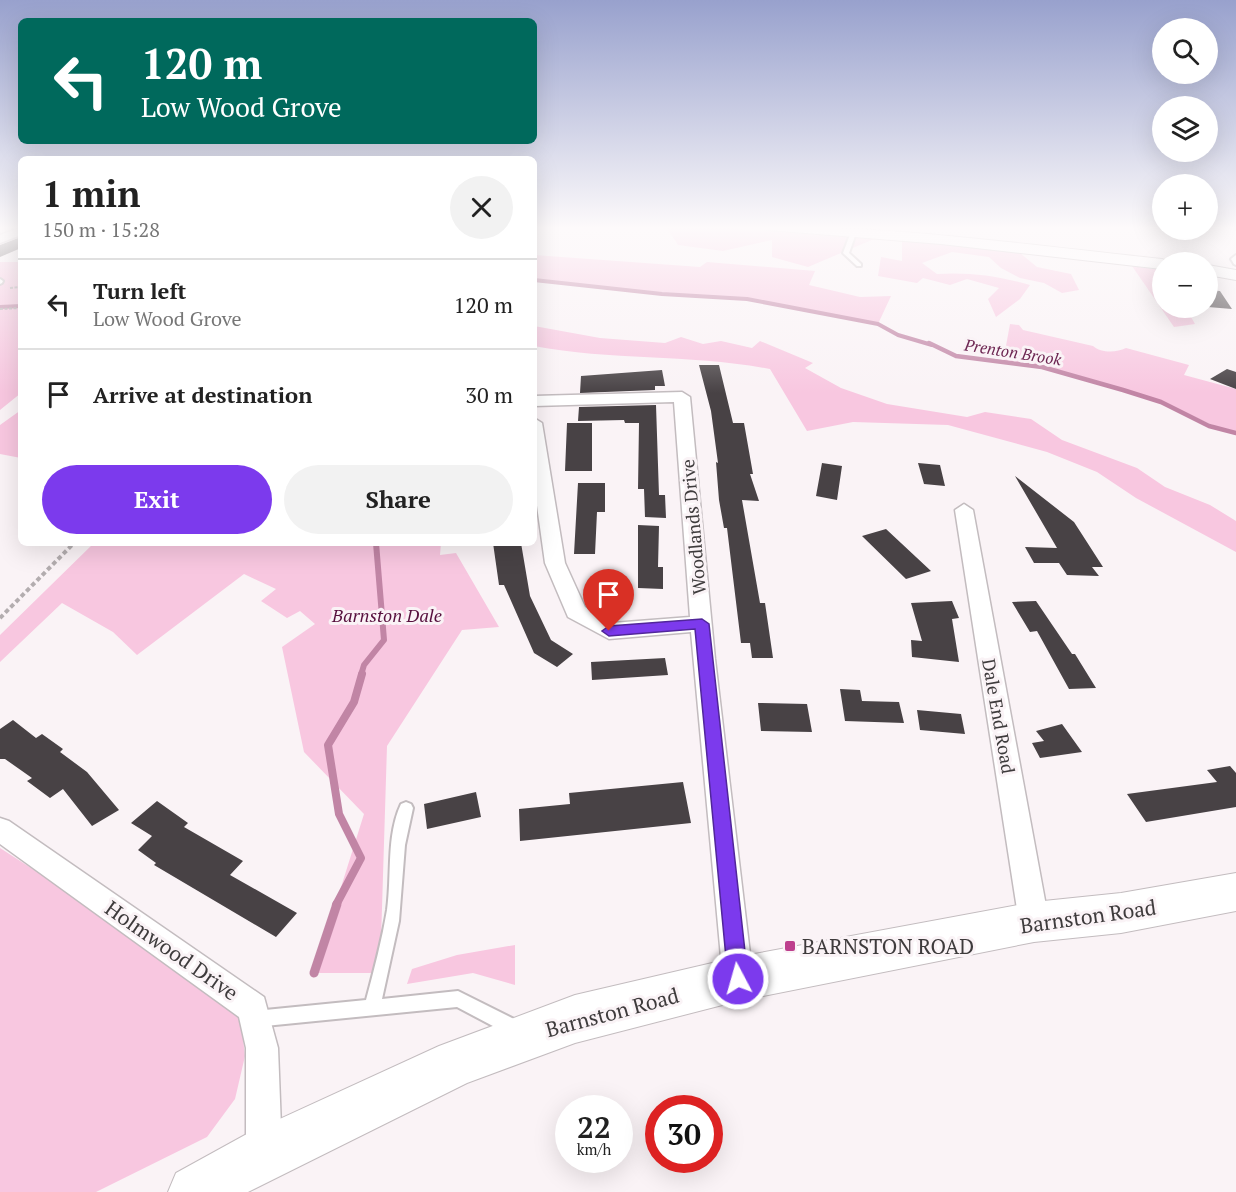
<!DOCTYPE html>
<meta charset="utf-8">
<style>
body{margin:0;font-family:"PT Serif",serif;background:#f2f2f2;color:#222;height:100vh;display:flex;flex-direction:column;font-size:22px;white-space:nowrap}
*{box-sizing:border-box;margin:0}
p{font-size:20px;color:#767676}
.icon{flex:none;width:33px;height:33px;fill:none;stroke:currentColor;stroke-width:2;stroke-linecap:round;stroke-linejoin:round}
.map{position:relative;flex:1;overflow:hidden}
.drawer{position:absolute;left:18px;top:156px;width:519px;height:390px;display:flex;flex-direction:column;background:#fff;border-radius:9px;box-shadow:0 6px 24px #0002}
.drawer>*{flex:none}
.guide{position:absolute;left:18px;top:18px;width:519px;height:126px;border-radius:9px;box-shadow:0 6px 24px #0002;background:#00695c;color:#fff;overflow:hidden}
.tools{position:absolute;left:1152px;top:18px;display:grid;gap:12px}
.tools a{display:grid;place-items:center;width:66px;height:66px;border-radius:50%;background:#fff;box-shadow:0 6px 24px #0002;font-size:30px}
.speed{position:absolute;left:555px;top:1095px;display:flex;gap:12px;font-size:30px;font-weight:700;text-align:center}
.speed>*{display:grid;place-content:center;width:78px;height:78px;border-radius:50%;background:#fff;box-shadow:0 6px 24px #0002;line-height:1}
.speed small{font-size:15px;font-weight:400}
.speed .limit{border:9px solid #d22;background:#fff;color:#111}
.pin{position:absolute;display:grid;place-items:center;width:51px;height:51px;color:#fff;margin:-62px -26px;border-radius:50% 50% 50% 0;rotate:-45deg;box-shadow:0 0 6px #0007}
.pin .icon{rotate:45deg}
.me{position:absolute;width:66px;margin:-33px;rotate:354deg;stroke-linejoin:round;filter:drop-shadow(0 0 4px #0008)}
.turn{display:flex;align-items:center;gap:21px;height:126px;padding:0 24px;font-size:27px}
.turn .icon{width:78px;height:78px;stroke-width:2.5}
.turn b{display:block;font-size:42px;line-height:51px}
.round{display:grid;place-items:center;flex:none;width:63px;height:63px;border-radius:32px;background:#f2f2f2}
.overview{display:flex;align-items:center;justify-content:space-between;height:102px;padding:0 24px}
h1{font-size:36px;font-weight:700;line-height:45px}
.cta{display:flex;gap:12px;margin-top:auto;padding:12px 24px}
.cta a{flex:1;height:69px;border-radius:36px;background:#7c3aed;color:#fff;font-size:24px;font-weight:700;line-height:69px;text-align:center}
.cta a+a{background:#f2f2f2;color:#222}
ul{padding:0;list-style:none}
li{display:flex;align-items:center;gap:18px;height:90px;padding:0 24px;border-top:2px solid #e0e0e0}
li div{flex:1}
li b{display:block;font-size:22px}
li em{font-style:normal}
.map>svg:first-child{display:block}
.green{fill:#f8c7e0}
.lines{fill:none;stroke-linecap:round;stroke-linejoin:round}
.stream-far4{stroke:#c185a5;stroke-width:4}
.stream-far3{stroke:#c185a5;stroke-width:4.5}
.stream-far2{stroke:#c185a5;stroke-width:6}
.stream-far1{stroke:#c185a5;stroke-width:8}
.stream{stroke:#c185a5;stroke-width:9}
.building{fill:#484245}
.service-casing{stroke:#c3bcbf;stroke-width:4}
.minor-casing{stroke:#c3bcbf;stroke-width:3}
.tertiary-casing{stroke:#c3bcbf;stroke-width:2}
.primary-casing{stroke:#c3bcbf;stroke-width:2}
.path-far1{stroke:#b3adaf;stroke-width:2;stroke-dasharray:3 1.5;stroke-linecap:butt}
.path{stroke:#b3adaf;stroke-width:4;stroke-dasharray:4.5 3;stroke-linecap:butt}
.service{fill:#fff;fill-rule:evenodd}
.minor{fill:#fff;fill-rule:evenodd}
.tertiary{fill:#fff;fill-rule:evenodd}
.primary{fill:#fff;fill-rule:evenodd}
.route{fill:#7c3aed;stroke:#51269a;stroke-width:1.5}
.poi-dot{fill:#bd3f8d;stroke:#faf3f6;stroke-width:2}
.labels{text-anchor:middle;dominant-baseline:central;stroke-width:6;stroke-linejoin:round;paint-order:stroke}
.far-water-label{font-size:16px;font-style:italic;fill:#6d2652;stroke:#faf3f6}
.street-label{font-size:18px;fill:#3e3b3c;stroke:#faf3f6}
.park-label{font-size:18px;font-style:italic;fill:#57103e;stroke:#faf3f6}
.near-street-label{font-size:21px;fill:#3e3b3c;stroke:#faf3f6}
.near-poi-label{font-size:21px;fill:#3e3b3c;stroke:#faf3f6;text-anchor:start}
</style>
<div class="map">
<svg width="1236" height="1192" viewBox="0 0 1236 1192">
<rect width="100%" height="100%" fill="#faf3f6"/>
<path class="green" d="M 657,226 L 696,226 L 874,239 L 808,267 L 772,257 L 772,240 L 723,251 L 678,245 L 667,228 Z
M 902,240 L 1020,253 L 1037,267 L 1071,274 L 1079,290 L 1062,293 L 1044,283 L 1020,278 L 1001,268 L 989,257 L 952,252 L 922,263 L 937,274 C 970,272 998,276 1030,285 L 1020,299 L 996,317 L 988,299 L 999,288 L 967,279 L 950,285 L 923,278 L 917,283 L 878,276 L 881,257 L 902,261 Z
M 534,255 L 700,267 L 707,262 L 815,271 L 809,285 L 860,297 L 891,296 L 878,324 L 747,299 L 662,294 L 534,280 Z
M 0,262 L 21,262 L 21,393 L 0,410 Z
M 1132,266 L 1162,270 L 1162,308 L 1186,308 L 1195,324 L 1174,327 Z
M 1010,324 L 1019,325 L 1023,330 L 1093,346 C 1101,353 1116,353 1126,348 L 1189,365 L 1184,375 L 1236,389 L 1236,433 C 1209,426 1186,411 1159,402 C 1109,383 1056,369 1003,362 Z
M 534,326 L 600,338 L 665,343 L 681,337 L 703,344 L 721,341 L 752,348 L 760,341 L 813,363 L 805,368 L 841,388 L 887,404 L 967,417 L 985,412 L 1031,419 L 1062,440 L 1137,468 L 1165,487 L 1210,505 L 1236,521 L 1236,552 L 1136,498 L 1097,472 L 1047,452 L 948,425 L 853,422 L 807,431 L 770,369 C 692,354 612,361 534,346 Z
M 21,410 L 21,458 L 0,454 L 0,425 Z
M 94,543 L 441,543 L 440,555 L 456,553 L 499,627 L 462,630 L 387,746 L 380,973 L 314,973 L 364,814 L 304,752 L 282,647 L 315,624 L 300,611 L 287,618 L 261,601 L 276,589 L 244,574 L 137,655 L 113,632 L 62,603 L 0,662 L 0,635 Z
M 0,848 L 239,1002 L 245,1056 L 235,1099 L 207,1137 L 96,1192 L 0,1192 Z
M 515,945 L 515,985 L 473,973 L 407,984 L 412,969 L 457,955 Z"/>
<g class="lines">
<path class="stream-far4" d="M 534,280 L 662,294 L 747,299 L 878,324 L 898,335 L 932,345
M 0,307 L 21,306"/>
<path class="stream-far3" d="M 929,343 L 956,356 L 1042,367 L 1123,390 L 1161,402 L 1209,426 L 1236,433"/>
<path class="stream-far2" d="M 361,675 L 364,665 L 384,640 L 376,543"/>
<path class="stream-far1" d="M 336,905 L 361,858 L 339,814 L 328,745 L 354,702 L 362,674"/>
<path class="stream" d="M 314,973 L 337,904"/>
</g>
<path class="building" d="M 21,237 L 21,248 L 0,257 L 0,245 Z
M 1208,290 L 1220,291 L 1232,309 L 1208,307 Z
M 699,365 L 719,365 L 733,423 L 744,423 L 753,474 L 750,474 L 759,501 L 742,500 L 760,603 L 765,603 L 773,658 L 752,658 L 750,643 L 741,643 L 727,528 L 724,528 L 719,500 L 716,462 L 718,463 L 711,411 Z
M 1227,369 L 1236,372 L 1236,389 L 1210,379 Z
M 662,370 L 665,386 L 655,386 L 655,390 L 580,393 L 581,376 Z
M 656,405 L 659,495 L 665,495 L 666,518 L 645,517 L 644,489 L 638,489 L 639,423 L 625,423 L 624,420 L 578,421 L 579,407 Z
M 567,423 L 592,423 L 592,471 L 565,471 Z
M 822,463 L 842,466 L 837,500 L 816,496 Z
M 918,463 L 940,465 L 945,486 L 924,484 Z
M 1015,476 L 1074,522 L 1103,567 L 1092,567 L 1099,576 L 1067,575 L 1059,563 L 1034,563 L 1025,547 L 1057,548 Z
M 578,483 L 605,483 L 605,512 L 597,512 L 595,554 L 574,554 Z
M 638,525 L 659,526 L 658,567 L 663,567 L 663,589 L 638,588 Z
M 886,529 L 931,571 L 906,579 L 862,536 Z
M 493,543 L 521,543 L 530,596 L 551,640 L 573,654 L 557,667 L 534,653 L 504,585 L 499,585 Z
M 952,601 L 959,618 L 952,619 L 959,662 L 912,657 L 911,640 L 922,641 L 911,603 Z
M 1036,601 L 1072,654 L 1075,654 L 1096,688 L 1069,689 L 1037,631 L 1030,632 L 1012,602 Z
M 665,658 L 668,675 L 592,680 L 591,662 Z
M 840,689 L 860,690 L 862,701 L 899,702 L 904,723 L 845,721 Z
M 758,703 L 807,704 L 812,732 L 761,731 Z
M 917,710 L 961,714 L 965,734 L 920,730 Z
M 13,720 L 36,738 L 42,734 L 63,749 L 60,752 L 87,772 L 119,810 L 92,826 L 63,789 L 50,798 L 27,781 L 32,778 L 5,759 L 0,759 L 0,729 Z
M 1062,724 L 1082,752 L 1040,758 L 1032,743 L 1044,741 L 1036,731 Z
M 1230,766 L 1236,773 L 1236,807 L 1146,822 L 1127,794 L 1217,782 L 1207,770 Z
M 683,782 L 691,823 L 520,841 L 519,809 L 570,804 L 569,793 Z
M 476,792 L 481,817 L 427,829 L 424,804 Z
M 157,801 L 188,823 L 184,827 L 243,861 L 230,875 L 297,913 L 276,937 L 154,865 L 156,863 L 138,850 L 152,836 L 131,823 Z"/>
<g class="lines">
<defs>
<path id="service" d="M 851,232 L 856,233 L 849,253 L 861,264 L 861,266 L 857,266 L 843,253 Z
M 1236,255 L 1236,265 L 1234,264 L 1231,259 Z
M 0,279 L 3,281 L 2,283 L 0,284 Z
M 406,802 L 411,804 L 413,808 L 405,845 L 399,921 L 382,999 L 458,991 L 520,1022 L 522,1028 L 520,1034 L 514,1036 L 508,1034 L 457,1007 L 255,1027 L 249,1025 L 247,1019 L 249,1013 L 255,1011 L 366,1000 C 374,970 382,940 387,910 C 392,875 386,836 401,804 Z"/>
<path id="minor" d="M 21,227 L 21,235 L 0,243 L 0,235 Z
M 682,392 L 690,397 L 715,659 L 753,979 L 749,990 L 738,994 L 727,990 L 723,979 L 691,632 L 609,639 L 568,617 L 545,563 L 534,484 L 534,418 L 542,423 L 565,563 L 585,607 L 612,623 L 690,617 L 674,402 L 534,406 L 534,396 Z
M 964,504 L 973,510 L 1049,922 L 1044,932 L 1034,936 L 1024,932 L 1019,922 L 955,510 Z
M 0,818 L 9,821 L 264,997 L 278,1048 L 282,1154 L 276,1166 L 264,1172 L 252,1166 L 246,1154 L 246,1048 L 239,1017 L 0,844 Z"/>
<path id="tertiary" d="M 761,226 C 895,226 1029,245 1162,259 L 1169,262 L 1162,262 L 1162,269 L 941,244 L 768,230 Z
M 1208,265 L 1236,270 L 1236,280 L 1208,275 Z"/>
<path id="primary" d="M 1236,873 L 1236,911 L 1121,933 L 1034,942 L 738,1001 L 575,1043 L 467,1083 L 248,1192 L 168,1192 L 176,1173 L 245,1135 L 439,1046 L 575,995 L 738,957 L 1034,902 L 1121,893 Z"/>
</defs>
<use href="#service" class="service-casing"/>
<use href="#minor" class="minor-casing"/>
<use href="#tertiary" class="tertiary-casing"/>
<use href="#primary" class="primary-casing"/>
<path class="path-far1" d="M 10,288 L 21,287
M 0,309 L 21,308"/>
<path class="path" d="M 0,618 L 74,543"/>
<use href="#service" class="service"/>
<use href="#minor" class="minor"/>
<use href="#tertiary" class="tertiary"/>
<use href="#primary" class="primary"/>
</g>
<linearGradient id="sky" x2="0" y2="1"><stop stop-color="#98a1cd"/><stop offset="0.58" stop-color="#fdfafb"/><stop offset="1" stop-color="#fdfafb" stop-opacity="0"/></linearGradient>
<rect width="1236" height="393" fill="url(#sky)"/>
<path class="route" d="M 702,619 L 709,624 L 748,979 L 745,986 L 738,988 L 731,986 L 728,979 L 695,629 L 609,636 L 602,631 L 609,626 Z"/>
<rect class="poi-dot" x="784" y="940" width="12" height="12" rx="3"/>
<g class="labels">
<g class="far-water-label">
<text transform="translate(1013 352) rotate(9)">Prenton Brook</text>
</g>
<g class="street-label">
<text transform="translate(693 527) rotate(-95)">Woodlands Drive</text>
<text transform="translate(999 716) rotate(80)">Dale End Road</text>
</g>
<g class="park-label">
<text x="387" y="615">Barnston Dale</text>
</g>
<g class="near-street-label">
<text transform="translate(1088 916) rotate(-8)">Barnston Road</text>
<text transform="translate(172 950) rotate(35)">Holmwood Drive</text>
<text transform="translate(612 1012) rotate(-15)">Barnston Road</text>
</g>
<g class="near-poi-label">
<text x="802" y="946">BARNSTON ROAD</text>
</g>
</g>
</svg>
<div class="tools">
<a><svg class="icon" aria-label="search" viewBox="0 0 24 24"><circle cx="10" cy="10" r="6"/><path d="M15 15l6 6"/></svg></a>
<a><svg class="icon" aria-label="layers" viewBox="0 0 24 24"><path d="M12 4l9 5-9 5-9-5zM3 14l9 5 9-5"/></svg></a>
<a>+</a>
<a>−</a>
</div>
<div class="speed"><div>22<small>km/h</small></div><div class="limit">30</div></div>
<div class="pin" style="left:609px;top:631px;background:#d93025"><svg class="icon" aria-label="arrive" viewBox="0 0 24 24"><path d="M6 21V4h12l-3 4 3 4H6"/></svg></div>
<svg class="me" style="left:738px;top:979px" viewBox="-20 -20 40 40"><circle r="17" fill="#7c3aed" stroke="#fff" stroke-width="3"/><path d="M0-11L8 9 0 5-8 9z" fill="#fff"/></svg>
<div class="guide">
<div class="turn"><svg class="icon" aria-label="left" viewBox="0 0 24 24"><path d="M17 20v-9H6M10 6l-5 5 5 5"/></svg><div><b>120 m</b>Low Wood Grove</div></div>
</div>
<section class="drawer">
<div class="overview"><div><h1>1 min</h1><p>150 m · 15:28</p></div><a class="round"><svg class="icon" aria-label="close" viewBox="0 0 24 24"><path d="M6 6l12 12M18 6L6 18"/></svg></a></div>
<ul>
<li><svg class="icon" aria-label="left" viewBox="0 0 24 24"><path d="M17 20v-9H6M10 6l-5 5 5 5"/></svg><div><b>Turn left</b><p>Low Wood Grove</p></div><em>120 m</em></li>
<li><svg class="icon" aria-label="arrive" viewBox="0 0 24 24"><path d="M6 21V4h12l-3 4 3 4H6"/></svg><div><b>Arrive at destination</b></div><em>30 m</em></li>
</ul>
<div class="cta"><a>Exit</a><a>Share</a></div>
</section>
</div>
